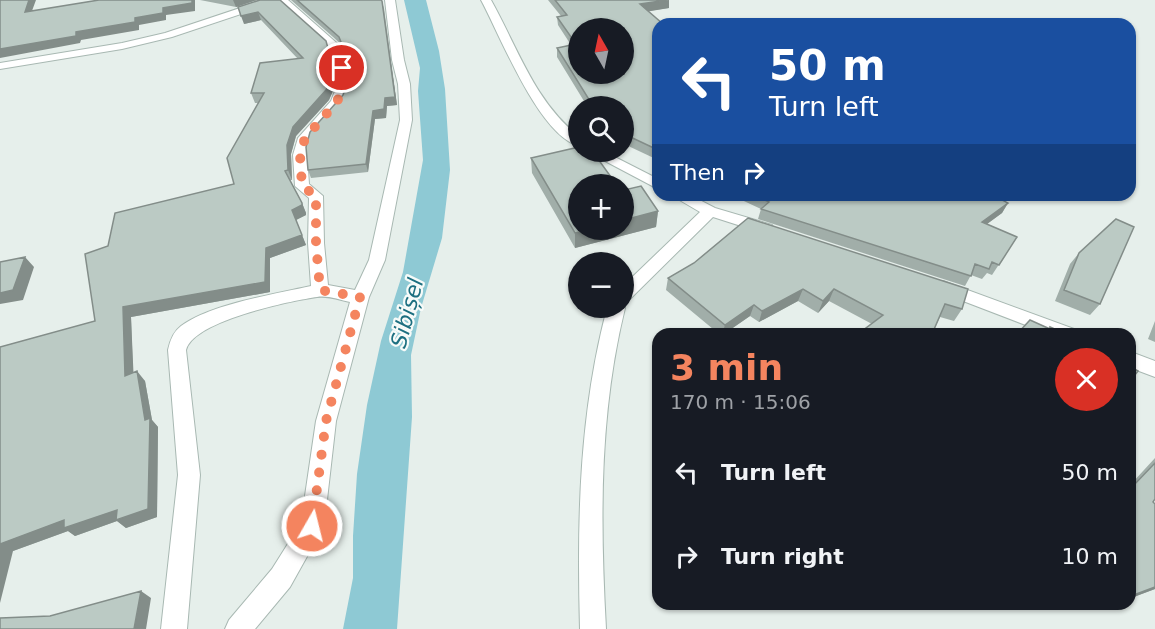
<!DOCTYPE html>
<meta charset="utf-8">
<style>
body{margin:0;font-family:"DejaVu Sans",sans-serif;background:#242831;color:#f1f3f6;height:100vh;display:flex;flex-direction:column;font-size:22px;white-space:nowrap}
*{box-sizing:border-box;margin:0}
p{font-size:20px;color:#9ea1a6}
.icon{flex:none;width:33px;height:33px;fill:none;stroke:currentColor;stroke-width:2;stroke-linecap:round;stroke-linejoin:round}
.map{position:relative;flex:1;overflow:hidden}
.panel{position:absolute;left:652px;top:328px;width:484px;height:282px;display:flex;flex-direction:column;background:#171b24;border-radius:18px;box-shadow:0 2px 4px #0004}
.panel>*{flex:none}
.guide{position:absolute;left:652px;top:18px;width:484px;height:183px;border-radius:18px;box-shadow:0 2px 4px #0004;background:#1a4fa0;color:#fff;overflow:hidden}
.needle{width:39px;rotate:351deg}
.controls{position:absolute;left:568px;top:18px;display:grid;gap:12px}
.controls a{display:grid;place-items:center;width:66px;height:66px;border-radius:50%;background:#171b24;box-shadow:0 2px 4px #0004;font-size:30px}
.pin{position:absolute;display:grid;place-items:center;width:51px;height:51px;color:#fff;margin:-26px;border:3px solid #fff;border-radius:50%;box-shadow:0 2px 6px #0007}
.me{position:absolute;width:66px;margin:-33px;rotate:8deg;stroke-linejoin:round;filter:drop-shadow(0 0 4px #0008)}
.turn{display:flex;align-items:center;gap:21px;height:126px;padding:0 18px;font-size:27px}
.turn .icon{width:78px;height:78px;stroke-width:2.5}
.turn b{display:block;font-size:42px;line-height:51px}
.then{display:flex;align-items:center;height:57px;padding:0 18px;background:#0003;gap:12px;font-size:22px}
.round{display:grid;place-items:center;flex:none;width:63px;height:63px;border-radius:32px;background:#242831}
.head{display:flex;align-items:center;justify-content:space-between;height:102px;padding:0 18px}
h1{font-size:36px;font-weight:600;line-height:45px;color:#f4845f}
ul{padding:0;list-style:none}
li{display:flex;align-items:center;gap:18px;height:84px;padding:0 18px}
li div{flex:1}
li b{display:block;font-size:22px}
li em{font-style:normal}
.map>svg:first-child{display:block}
.water{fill:#8ec9d4}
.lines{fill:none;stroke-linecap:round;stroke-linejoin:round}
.street-casing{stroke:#a8b8b2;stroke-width:2}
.street{fill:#fff;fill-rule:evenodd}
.wall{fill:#a1aea9}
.shaded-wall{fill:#838d89}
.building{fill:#bbcac4;stroke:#838d89;stroke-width:1.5;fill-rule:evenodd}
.route{stroke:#f4845f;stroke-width:10;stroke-dasharray:0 18}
.labels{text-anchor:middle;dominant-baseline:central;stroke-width:4.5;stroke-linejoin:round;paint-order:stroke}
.water-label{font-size:22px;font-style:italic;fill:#1c6f80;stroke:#f7fbf9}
</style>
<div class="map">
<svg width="1155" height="629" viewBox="0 0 1155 629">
<rect width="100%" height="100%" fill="#e6efeb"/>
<path class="water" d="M 404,0 L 426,0 L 439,51 L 445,89 L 450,170 L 442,238 L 421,308 L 411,355 L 412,417 L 397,629 L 343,629 L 353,578 L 353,536 L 357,474 L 367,405 L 381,341 L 403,272 L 423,160 L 418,91 L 420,68 Z"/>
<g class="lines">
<defs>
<path id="street" d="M 277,0 L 288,0 L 340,46 L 348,68 L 349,86 L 343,102 L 311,139 L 307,155 L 309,184 L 323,196 L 324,243 L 328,285 L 355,290 L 369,260 L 400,120 L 398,84 L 392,60 L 385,0 L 395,0 L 404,60 L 410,84 L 412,120 L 385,260 L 369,297 L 336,421 L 324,526 L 290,587 L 255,629 L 225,629 L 229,620 L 272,569 L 301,523 L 316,421 L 350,302 C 340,300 327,295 317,297 C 290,301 193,321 186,350 L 200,475 L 187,629 L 161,629 L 178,475 L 168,350 C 170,341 173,332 181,326 C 211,304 275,294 311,286 L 308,243 L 309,198 L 295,186 L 293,155 L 298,138 L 331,101 L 337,86 L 336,68 L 331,49 Z
M 481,0 L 491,0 C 517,46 535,103 579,136 L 579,146 C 539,136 500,35 481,0 Z
M 261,1 L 266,4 L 265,6 L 172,37 L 122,49 L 0,69 L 0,63 L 122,43 L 165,33 Z
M 588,152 L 605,152 L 658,179 L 658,189 Z
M 671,195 L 690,195 L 715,208 L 772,225 L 774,229 L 766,234 L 713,217 L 630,299 L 624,301 L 624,285 L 700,212 Z
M 943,281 L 1074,329 L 1076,334 L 1049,334 L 937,291 L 934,287 L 937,283 Z
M 624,306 L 625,308 C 599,414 600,520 606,629 L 580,629 C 577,520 579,414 607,308 Z
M 1131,352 L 1155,361 L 1155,377 L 1131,368 Z"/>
</defs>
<use href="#street" class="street-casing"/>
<use href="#street" class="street"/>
</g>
<path class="wall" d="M 200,0 L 257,0 L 236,7 Z
M 260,0 L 334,68 L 335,86 L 329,100 L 296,136 L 291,154 L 292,180 L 290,180 L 302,203 L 306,213 L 306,215 L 296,220 L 306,245 L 270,258 L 270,292 L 131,317 L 133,373 L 145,381 L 152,420 L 158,427 L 157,517 L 126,528 L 117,521 L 75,536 L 68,531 L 13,551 L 0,347 L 95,321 L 108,246 L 234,184 L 258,103 L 255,103 L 251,93 L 298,59 L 261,20 L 244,24 Z
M 291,0 L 381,0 L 384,8 L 397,105 L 387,106 L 386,118 L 375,119 L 368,172 L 311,178 L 308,170 L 343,95 L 349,78 L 348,62 L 341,44 Z
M 548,0 L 669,0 L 669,8 L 648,11 L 658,24 L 658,160 L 624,144 L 624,106 L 587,106 L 557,57 L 557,48 L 571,45 L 558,25 L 557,17 L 561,16 Z
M 531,158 L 579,184 L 658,211 L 656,227 L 575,248 L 532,173 Z
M 731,195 L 993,195 L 1008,203 L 1002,213 L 987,224 L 1017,237 L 992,275 L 987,273 L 982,279 L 971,275 L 965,286 L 758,219 L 761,209 Z
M 748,218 L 962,309 L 954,321 L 940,317 L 932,334 L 858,334 L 872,324 L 829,301 L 818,313 L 798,301 L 759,322 L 750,316 L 724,334 L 719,334 L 666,290 L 668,278 L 694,263 Z
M 1079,253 L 1100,304 L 1090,315 L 1055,301 L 1070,264 Z
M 1155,321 L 1155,342 L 1148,339 Z
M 1155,458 L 1155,499 L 1153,502 L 1155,504 L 1155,589 L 1131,598 L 1132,483 Z"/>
<path class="shaded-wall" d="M 29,0 L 36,0 L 29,19 L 25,12 Z
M 192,0 L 195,0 L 195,11 L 166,15 L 166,20 L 139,25 L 139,30 L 81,40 L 80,43 L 0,58 L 0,49 L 135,18 L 163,8 Z
M 233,0 L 257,0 L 236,7 Z
M 669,0 L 669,8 L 639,13 L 640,4 Z
M 382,1 L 397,105 L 387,106 L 386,118 L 375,119 L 368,172 L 366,164 L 373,111 Z
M 258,12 L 261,20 L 244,24 L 241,16 Z
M 326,41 L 334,68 L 335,86 L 329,100 L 296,136 L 291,154 L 292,180 L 288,170 L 287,145 L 293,127 Z
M 302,203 L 306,213 L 306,215 L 296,220 L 306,245 L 270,258 L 270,292 L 131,317 L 134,385 L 125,376 L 123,307 L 266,248 L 292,210 Z
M 1008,203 L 1002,213 L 976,232 L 982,222 Z
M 658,211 L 656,227 L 575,248 L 575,233 L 588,230 L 624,230 L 624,220 Z
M 25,257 L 34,267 L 23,300 L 0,304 L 0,293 Z
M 803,289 L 798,301 L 759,322 L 762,311 Z
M 834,289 L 829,301 L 818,313 L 823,301 Z
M 754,305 L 750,316 L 724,334 L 722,334 L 725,325 Z
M 137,371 L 145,381 L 152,420 L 158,427 L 157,517 L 126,528 L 117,521 L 75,536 L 68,531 L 13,551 L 0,603 L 0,543 L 145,420 Z
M 1155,587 L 1155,589 L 1131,598 L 1131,596 Z
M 141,591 L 151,598 L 146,629 L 134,629 Z"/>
<path class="building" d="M 0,0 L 29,0 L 25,12 L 99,0 L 192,0 L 192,3 L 163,8 L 163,13 L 135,18 L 135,22 L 76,32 L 76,36 L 0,49 Z
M 260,0 L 280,0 L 326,41 L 331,59 L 332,76 L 326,90 L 293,127 L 287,145 L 288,170 L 285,171 L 302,203 L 302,205 L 292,210 L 302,235 L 266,248 L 265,282 L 123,307 L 125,376 L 137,371 L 145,420 L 150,418 L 148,509 L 116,520 L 117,510 L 64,528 L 64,520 L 0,544 L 0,347 L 95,321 L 85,254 L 108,246 L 115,213 L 234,184 L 227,158 L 264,93 L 251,93 L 260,63 L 303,58 L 258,12 L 241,16 L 238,7 Z
M 297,0 L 381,0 L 382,1 L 395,97 L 385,98 L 384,109 L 373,111 L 366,164 L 308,170 L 306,147 L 310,132 L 343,95 L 349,78 L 348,60 L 339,37 Z
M 555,0 L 667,0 L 640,4 L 663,24 L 658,24 L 658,150 L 624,134 L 624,106 L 593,106 L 557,48 L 576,44 L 557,17 L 567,15 ZM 579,28 L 624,28 L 624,74 L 579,74 Z
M 579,147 L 579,152 L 593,152 L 616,184 L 579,184 L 579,230 L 588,230 L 575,233 L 531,158 Z
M 641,186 L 658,211 L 624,220 L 624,190 Z
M 754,195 L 993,195 L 1008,203 L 982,222 L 1017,237 L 999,265 L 992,262 L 989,269 L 975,264 L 971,276 L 761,209 L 769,202 Z
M 748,218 L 968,289 L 962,309 L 945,304 L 932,334 L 858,334 L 883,315 L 834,289 L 823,301 L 803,289 L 762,311 L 754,305 L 725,325 L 668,278 L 694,263 Z
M 1116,219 L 1134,227 L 1100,304 L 1064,290 L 1079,253 Z
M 25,257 L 13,290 L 0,293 L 0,262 Z
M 1030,320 L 1050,329 L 1050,327 L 1066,334 L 1017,334 Z
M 1131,367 L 1138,371 L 1131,380 Z
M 1155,463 L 1155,499 L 1153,502 L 1155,504 L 1155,587 L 1131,596 L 1131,482 L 1134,485 Z
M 141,591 L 134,629 L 0,629 L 0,618 L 50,616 Z"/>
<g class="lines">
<path class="route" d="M 312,526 L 326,421 L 360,297 L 320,290 L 316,243 L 316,196 L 302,186 L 300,155 L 305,138 L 337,102 L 343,86 L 342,68"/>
</g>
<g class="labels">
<g class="water-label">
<text transform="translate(407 313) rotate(-75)">Sibișel</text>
</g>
</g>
</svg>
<div class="controls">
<a><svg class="needle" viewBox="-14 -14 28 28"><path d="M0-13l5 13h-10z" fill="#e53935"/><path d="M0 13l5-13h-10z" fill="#9ea1a6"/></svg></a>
<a><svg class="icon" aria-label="search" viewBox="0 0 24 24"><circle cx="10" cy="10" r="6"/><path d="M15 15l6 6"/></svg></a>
<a>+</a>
<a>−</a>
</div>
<div class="pin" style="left:342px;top:68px;background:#d93025"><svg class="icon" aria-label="arrive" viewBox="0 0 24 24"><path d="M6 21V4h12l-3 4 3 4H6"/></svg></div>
<svg class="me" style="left:312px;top:526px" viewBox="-20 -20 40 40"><circle r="17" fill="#f4845f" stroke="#fff" stroke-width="3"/><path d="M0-11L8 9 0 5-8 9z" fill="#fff"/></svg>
<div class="guide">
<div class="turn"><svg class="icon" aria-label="left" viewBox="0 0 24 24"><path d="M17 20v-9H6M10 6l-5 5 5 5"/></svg><div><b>50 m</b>Turn left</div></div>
<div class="then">Then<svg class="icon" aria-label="right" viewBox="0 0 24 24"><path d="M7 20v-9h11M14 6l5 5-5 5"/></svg></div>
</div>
<section class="panel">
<div class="head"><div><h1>3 min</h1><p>170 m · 15:06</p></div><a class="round" style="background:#d93025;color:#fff"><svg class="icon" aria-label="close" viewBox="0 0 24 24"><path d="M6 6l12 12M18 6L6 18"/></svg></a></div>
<ul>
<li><svg class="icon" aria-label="left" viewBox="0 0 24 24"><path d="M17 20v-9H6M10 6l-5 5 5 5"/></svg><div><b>Turn left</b></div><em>50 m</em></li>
<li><svg class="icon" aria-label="right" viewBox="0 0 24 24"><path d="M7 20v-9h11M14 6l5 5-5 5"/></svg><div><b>Turn right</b></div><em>10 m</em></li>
</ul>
</section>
</div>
